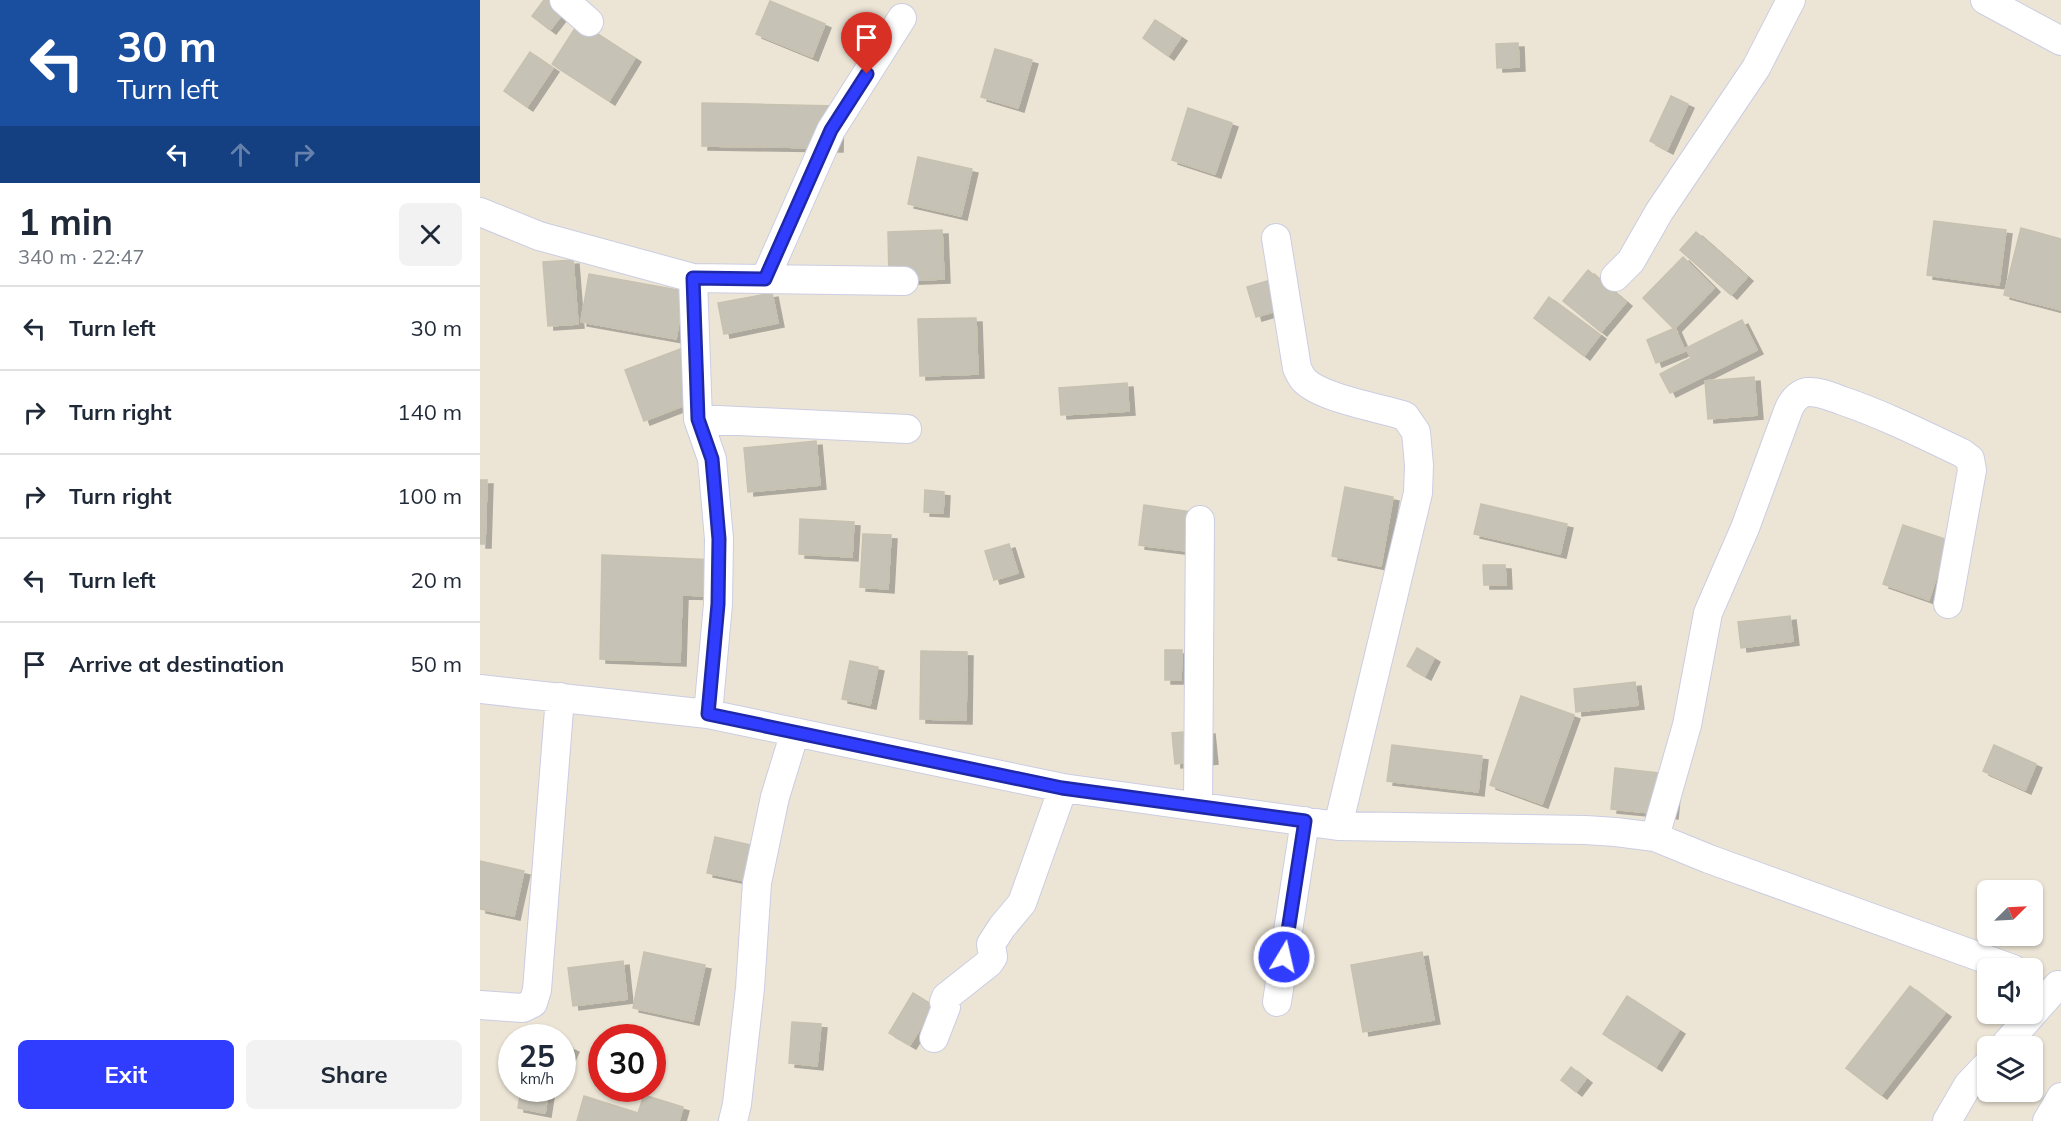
<!DOCTYPE html>
<meta charset="utf-8">
<style>
body{margin:0;font-family:Mulish,sans-serif;background:#f2f2f3;color:#1f2937;height:100vh;display:flex;flex-direction:column;font-size:22px;white-space:nowrap}
*{box-sizing:border-box;margin:0}
p{font-size:20px;color:#747a83}
.icon{flex:none;width:33px;height:33px;fill:none;stroke:currentColor;stroke-width:2;stroke-linecap:round;stroke-linejoin:round}
.map{position:relative;flex:1;overflow:hidden}
.sheet{display:flex;flex-direction:column;background:#fff;width:480px}
.sheet>*{flex:none}
.banner{background:#1a4fa0;color:#fff;overflow:hidden}
.needle{width:39px;rotate:66deg}
.fabs{position:absolute;left:1497px;top:880px;display:grid;gap:12px}
.fabs a{display:grid;place-items:center;width:66px;height:66px;border-radius:9px;background:#fff;box-shadow:0 2px 4px #0004;font-size:30px}
.speed{position:absolute;left:18px;top:1024px;display:flex;gap:12px;font-size:30px;font-weight:700;text-align:center}
.speed>*{display:grid;place-content:center;width:78px;height:78px;border-radius:50%;background:#fff;box-shadow:0 2px 4px #0004;line-height:1}
.speed small{font-size:15px;font-weight:400}
.speed .limit{border:9px solid #d22;background:#fff;color:#111}
.pin{position:absolute;display:grid;place-items:center;width:51px;height:51px;color:#fff;margin:-62px -26px;border-radius:50% 50% 50% 0;rotate:-45deg;box-shadow:0 0 6px #0007}
.pin .icon{rotate:45deg}
.me{position:absolute;width:66px;margin:-33px;rotate:9deg;stroke-linejoin:round;filter:drop-shadow(0 0 4px #0008)}
.turn{display:flex;align-items:center;gap:21px;height:126px;padding:0 18px;font-size:27px}
.turn .icon{width:78px;height:78px;stroke-width:2.5}
.turn b{display:block;font-size:42px;line-height:51px}
.lanes{display:flex;align-items:center;height:57px;padding:0 18px;background:#0003;justify-content:center;gap:30px;direction:ltr}
.lanes .off{opacity:.35}
.round{display:grid;place-items:center;flex:none;width:63px;height:63px;border-radius:9px;background:#f2f2f3}
.overview{display:flex;align-items:center;justify-content:space-between;height:102px;padding:0 18px}
h1{font-size:36px;font-weight:700;line-height:45px}
.primary-button{display:flex;gap:12px;margin-top:auto;padding:12px 18px}
.primary-button a{flex:1;height:69px;border-radius:9px;background:#303dff;color:#fff;font-size:24px;font-weight:700;line-height:69px;text-align:center}
.primary-button a+a{background:#f2f2f3;color:#1f2937}
ul{padding:0;list-style:none}
li{display:flex;align-items:center;gap:18px;height:84px;padding:0 18px;border-top:2px solid #e0e1e3}
li div{flex:1}
li b{display:block;font-size:22px}
li em{font-style:normal}
main{display:flex;flex:1;min-height:0}
.map>svg:first-child{display:block}
.building{fill:#c6c2b6;stroke:#c7c1b0;stroke-width:1.5;filter:url(#shadow)}
.lines{fill:none;stroke-linecap:round;stroke-linejoin:round}
.minor-casing{stroke:#cbcde2;stroke-width:30}
.minor{stroke:#fff;stroke-width:28}
.route-casing{stroke:#1f28a6;stroke-width:15}
.route{stroke:#303dff;stroke-width:10}
</style>
<main>
<section class="sheet">
<div class="banner">
<div class="turn"><svg class="icon" aria-label="left" viewBox="0 0 24 24"><path d="M17 20v-9H6M10 6l-5 5 5 5"/></svg><div><b>30 m</b>Turn left</div></div>
<div class="lanes"><svg class="icon" aria-label="left" viewBox="0 0 24 24"><path d="M17 20v-9H6M10 6l-5 5 5 5"/></svg><svg class="icon off" aria-label="ahead" viewBox="0 0 24 24"><path d="M12 20V5M6 11l6-6 6 6"/></svg><svg class="icon off" aria-label="right" viewBox="0 0 24 24"><path d="M7 20v-9h11M14 6l5 5-5 5"/></svg></div>
</div>
<div class="overview"><div><h1>1 min</h1><p>340 m · 22:47</p></div><a class="round"><svg class="icon" aria-label="close" viewBox="0 0 24 24"><path d="M6 6l12 12M18 6L6 18"/></svg></a></div>
<ul>
<li><svg class="icon" aria-label="left" viewBox="0 0 24 24"><path d="M17 20v-9H6M10 6l-5 5 5 5"/></svg><div><b>Turn left</b></div><em>30 m</em></li>
<li><svg class="icon" aria-label="right" viewBox="0 0 24 24"><path d="M7 20v-9h11M14 6l5 5-5 5"/></svg><div><b>Turn right</b></div><em>140 m</em></li>
<li><svg class="icon" aria-label="right" viewBox="0 0 24 24"><path d="M7 20v-9h11M14 6l5 5-5 5"/></svg><div><b>Turn right</b></div><em>100 m</em></li>
<li><svg class="icon" aria-label="left" viewBox="0 0 24 24"><path d="M17 20v-9H6M10 6l-5 5 5 5"/></svg><div><b>Turn left</b></div><em>20 m</em></li>
<li><svg class="icon" aria-label="arrive" viewBox="0 0 24 24"><path d="M6 21V4h12l-3 4 3 4H6"/></svg><div><b>Arrive at destination</b></div><em>50 m</em></li>
</ul>
<div class="primary-button"><a>Exit</a><a>Share</a></div>
</section>
<div class="map">
<svg width="1581" height="1121" viewBox="0 0 1581 1121">
<defs>
<filter id="shadow"><feDropShadow dx="6" dy="4" stdDeviation="0" flood-color="#0004"/></filter>
</defs>
<rect width="100%" height="100%" fill="#ece5d6"/>
<path class="building" d="M 64,0 L 77,0 L 87,8 L 70,30 L 52,16 Z
M 290,1 L 345,24 L 332,57 L 276,34 Z
M 675,20 L 701,37 L 688,56 L 663,38 Z
M 675,20 L 701,37 L 688,56 L 663,38 Z
M 99,22 L 155,58 L 129,101 L 72,64 Z
M 1038,43 L 1039,67 L 1017,68 L 1016,44 Z
M 515,49 L 552,60 L 538,108 L 501,97 Z
M 50,52 L 73,68 L 47,107 L 24,91 Z
M 1191,96 L 1208,104 L 1187,150 L 1170,141 Z
M 1191,96 L 1208,104 L 1187,150 L 1170,141 Z
M 222,103 L 358,106 L 357,148 L 222,146 Z
M 708,108 L 752,123 L 735,174 L 692,160 Z
M 438,157 L 492,169 L 481,216 L 428,204 Z
M 1454,221 L 1526,230 L 1519,285 L 1447,275 Z
M 1454,221 L 1526,230 L 1519,285 L 1447,275 Z
M 1541,228 L 1581,239 L 1581,310 L 1524,295 Z
M 1541,228 L 1581,239 L 1581,310 L 1524,295 Z
M 462,230 L 464,279 L 409,281 L 408,232 Z
M 1216,232 L 1267,277 L 1251,295 L 1200,250 Z
M 1216,232 L 1267,277 L 1251,295 L 1200,250 Z
M 1203,257 L 1234,288 L 1194,329 L 1163,298 Z
M 1203,257 L 1234,288 L 1194,329 L 1163,298 Z
M 93,260 L 98,324 L 68,326 L 63,262 Z
M 1108,270 L 1146,302 L 1121,332 L 1083,301 Z
M 1108,270 L 1146,302 L 1121,332 L 1083,301 Z
M 109,274 L 204,291 L 196,339 L 101,322 Z
M 797,278 L 806,308 L 776,317 L 767,287 Z
M 797,278 L 806,308 L 776,317 L 767,287 Z
M 292,293 L 298,323 L 244,334 L 238,303 Z
M 1069,297 L 1120,335 L 1104,356 L 1054,318 Z
M 1069,297 L 1120,335 L 1104,356 L 1054,318 Z
M 496,318 L 498,374 L 440,376 L 438,319 Z
M 1262,320 L 1277,350 L 1190,393 L 1180,374 L 1211,358 L 1206,348 Z
M 1262,320 L 1277,350 L 1190,393 L 1180,374 L 1211,358 L 1206,348 Z
M 1195,328 L 1205,351 L 1176,363 L 1167,340 Z
M 1195,328 L 1205,351 L 1176,363 L 1167,340 Z
M 203,348 L 223,398 L 164,421 L 145,370 Z
M 1274,377 L 1277,415 L 1228,419 L 1225,381 Z
M 1274,377 L 1277,415 L 1228,419 L 1225,381 Z
M 647,383 L 649,411 L 581,415 L 579,388 Z
M 647,383 L 649,411 L 581,415 L 579,388 Z
M 336,441 L 340,485 L 268,492 L 264,448 Z
M 336,441 L 340,485 L 268,492 L 264,448 Z
M 0,480 L 7,480 L 5,544 L 0,544 Z
M 865,487 L 913,497 L 901,566 L 852,556 Z
M 865,487 L 913,497 L 901,566 L 852,556 Z
M 445,490 L 464,492 L 463,513 L 444,512 Z
M 445,490 L 464,492 L 463,513 L 444,512 Z
M 1001,504 L 1087,524 L 1080,554 L 994,534 Z
M 1001,504 L 1087,524 L 1080,554 L 994,534 Z
M 664,505 L 711,512 L 706,551 L 659,545 Z
M 664,505 L 711,512 L 706,551 L 659,545 Z
M 320,519 L 374,522 L 372,557 L 319,554 Z
M 320,519 L 374,522 L 372,557 L 319,554 Z
M 1423,525 L 1468,540 L 1449,600 L 1403,584 Z
M 383,534 L 411,535 L 408,589 L 380,587 Z
M 383,534 L 411,535 L 408,589 L 380,587 Z
M 529,544 L 538,573 L 514,580 L 505,551 Z
M 529,544 L 538,573 L 514,580 L 505,551 Z
M 122,555 L 237,560 L 236,596 L 202,595 L 200,662 L 120,659 Z
M 122,555 L 237,560 L 236,596 L 202,595 L 200,662 L 120,659 Z
M 1003,565 L 1025,565 L 1026,585 L 1004,585 Z
M 1003,565 L 1025,565 L 1026,585 L 1004,585 Z
M 1310,616 L 1313,641 L 1261,648 L 1258,622 Z
M 937,648 L 954,658 L 945,676 L 927,666 Z
M 937,648 L 954,658 L 945,676 L 927,666 Z
M 685,650 L 702,650 L 701,680 L 685,680 Z
M 685,650 L 702,650 L 701,680 L 685,680 Z
M 441,651 L 487,652 L 486,720 L 440,719 Z
M 441,651 L 487,652 L 486,720 L 440,719 Z
M 370,661 L 398,667 L 390,705 L 362,699 Z
M 370,661 L 398,667 L 390,705 L 362,699 Z
M 1155,682 L 1158,705 L 1096,712 L 1094,689 Z
M 1041,696 L 1094,715 L 1062,804 L 1010,785 Z
M 729,730 L 732,760 L 695,764 L 692,733 Z
M 729,730 L 732,760 L 695,764 L 692,733 Z
M 912,745 L 1002,756 L 998,792 L 907,781 Z
M 1514,745 L 1556,764 L 1545,790 L 1503,771 Z
M 1135,768 L 1196,775 L 1192,815 L 1131,809 Z
M 235,837 L 288,849 L 280,884 L 227,873 Z
M 235,837 L 288,849 L 280,884 L 227,873 Z
M 0,861 L 44,871 L 34,916 L 0,909 Z
M 0,861 L 44,871 L 34,916 L 0,909 Z
M 164,952 L 225,965 L 213,1021 L 153,1008 Z
M 164,952 L 225,965 L 213,1021 L 153,1008 Z
M 942,952 L 954,1020 L 883,1032 L 871,965 Z
M 143,961 L 147,999 L 93,1006 L 88,968 Z
M 143,961 L 147,999 L 93,1006 L 88,968 Z
M 1430,986 L 1465,1013 L 1401,1095 L 1366,1068 Z
M 433,993 L 454,1006 L 430,1045 L 409,1033 Z
M 1147,996 L 1199,1030 L 1176,1067 L 1123,1034 Z
M 312,1022 L 341,1024 L 337,1066 L 309,1063 Z
M 82,1043 L 93,1048 L 82,1072 Z
M 82,1043 L 93,1048 L 82,1072 Z
M 1091,1067 L 1106,1079 L 1096,1092 L 1081,1080 Z
M 41,1090 L 68,1094 L 65,1113 L 38,1108 Z
M 41,1090 L 68,1094 L 65,1113 L 38,1108 Z
M 164,1095 L 203,1107 L 199,1121 L 97,1121 L 104,1096 L 158,1113 Z"/>
<g class="lines">
<defs>
<path id="minor" d="M 84,0 L 109,22
M 1505,0 L 1581,41
M 0,212 L 59,236 L 213,278 L 424,281
M 796,238 L 817,368 C 819,372 821,377 824,380 C 840,398 901,408 925,416 L 936,432 L 939,465 L 938,493 L 858,826
M 1135,277 L 1151,261 L 1179,212 L 1276,68 L 1311,0
M 213,278 L 218,419 L 232,459 L 239,539 L 238,604 L 228,714
M 285,279 L 351,130 L 422,18
M 218,419 L 427,429
M 0,689 L 228,714 L 583,788 L 858,826 L 1105,830 L 1136,832 L 1175,837 L 1229,859 L 1533,969
M 718,806 L 720,520
M 1175,837 L 1207,725 L 1228,613 L 1265,528 L 1308,411 C 1311,403 1317,394 1327,392 C 1339,391 1352,397 1363,401 C 1404,415 1442,434 1482,453 L 1490,459 L 1492,470 L 1468,604
M 797,1002 L 825,821
M 0,1005 L 43,1008 L 53,1003 L 57,990 L 80,697
M 454,1038 L 466,1007 L 464,1002 L 466,997 L 509,963 L 513,957 L 511,944 L 522,927 L 542,903 L 583,788
M 1523,1047 L 1578,985
M 253,1121 L 257,1104 L 270,988 L 277,883 L 295,797 L 315,732
M 1467,1121 L 1488,1085 L 1508,1064
M 1567,1121 L 1581,1097"/>
</defs>
<use href="#minor" class="minor-casing"/>
<use href="#minor" class="minor"/>
</g>
<g class="lines">
<defs>
<path id="route" d="M 387,74 L 351,130 L 285,279 L 213,278 L 218,419 L 232,459 L 239,539 L 238,604 L 228,714 L 582,788 L 825,821 L 804,957"/>
</defs>
<use href="#route" class="route-casing"/>
<use href="#route" class="route"/>
</g>
</svg>
<div class="fabs">
<a><svg class="needle" viewBox="-14 -14 28 28"><path d="M0-13l5 13h-10z" fill="#e53935"/><path d="M0 13l5-13h-10z" fill="#747a83"/></svg></a>
<a><svg class="icon" aria-label="sound" viewBox="0 0 24 24"><path d="M4 9h4l5-4v14l-5-4H4zM17 9q2 3 0 6"/></svg></a>
<a><svg class="icon" aria-label="layers" viewBox="0 0 24 24"><path d="M12 4l9 5-9 5-9-5zM3 14l9 5 9-5"/></svg></a>
</div>
<div class="speed"><div>25<small>km/h</small></div><div class="limit">30</div></div>
<div class="pin" style="left:387px;top:74px;background:#d93025"><svg class="icon" aria-label="arrive" viewBox="0 0 24 24"><path d="M6 21V4h12l-3 4 3 4H6"/></svg></div>
<svg class="me" style="left:804px;top:957px" viewBox="-20 -20 40 40"><circle r="17" fill="#303dff" stroke="#fff" stroke-width="3"/><path d="M0-11L8 9 0 5-8 9z" fill="#fff"/></svg>
</div>
</main>
